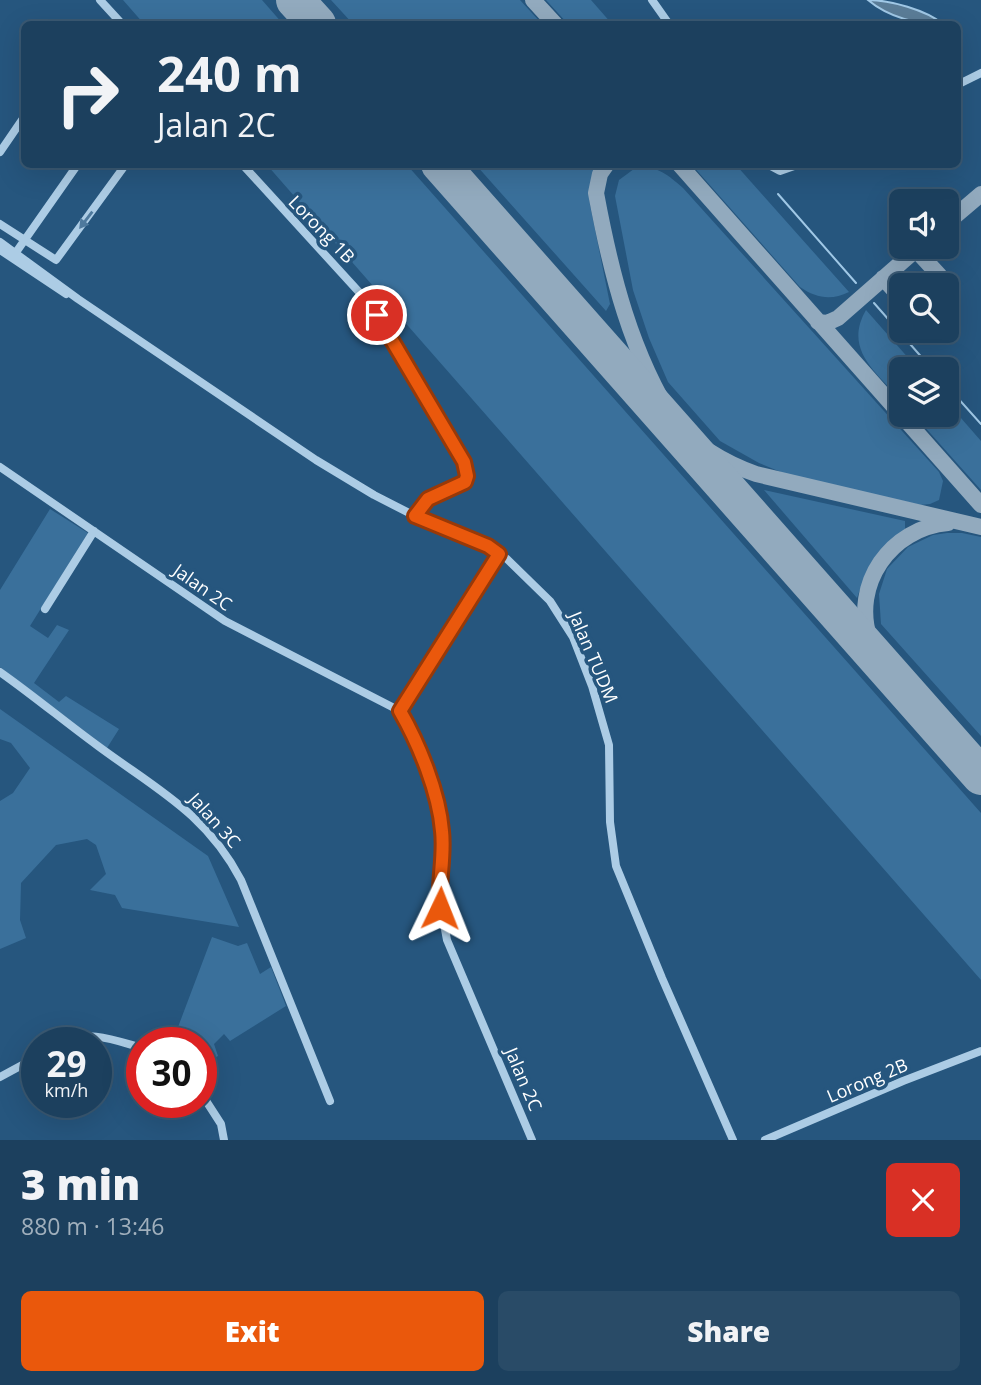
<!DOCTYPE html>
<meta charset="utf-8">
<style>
body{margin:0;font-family:"Open Sans",sans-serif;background:#294b67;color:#f1f3f6;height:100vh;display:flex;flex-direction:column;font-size:26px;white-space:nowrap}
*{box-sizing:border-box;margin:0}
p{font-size:23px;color:#a0afbc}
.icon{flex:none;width:38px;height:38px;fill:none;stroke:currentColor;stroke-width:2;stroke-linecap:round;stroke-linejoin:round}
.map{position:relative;height:1140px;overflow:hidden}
.details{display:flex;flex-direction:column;background:#1c405e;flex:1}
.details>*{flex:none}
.top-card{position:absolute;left:21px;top:21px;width:940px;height:147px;border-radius:10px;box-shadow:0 7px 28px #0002,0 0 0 2px #3a5973;background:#1c405e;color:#f1f3f6;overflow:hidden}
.controls{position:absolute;left:889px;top:189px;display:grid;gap:14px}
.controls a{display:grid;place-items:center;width:70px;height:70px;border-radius:10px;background:#1c405e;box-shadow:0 7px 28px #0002,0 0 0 2px #3a5973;font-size:35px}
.speed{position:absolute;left:21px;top:1027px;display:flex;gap:14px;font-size:35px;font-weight:700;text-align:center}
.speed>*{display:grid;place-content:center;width:91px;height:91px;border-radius:50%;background:#1c405e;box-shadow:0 7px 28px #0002,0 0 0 2px #3a5973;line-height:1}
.speed small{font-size:18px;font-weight:400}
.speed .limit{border:10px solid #d22;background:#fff;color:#111}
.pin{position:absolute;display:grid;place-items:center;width:60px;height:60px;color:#fff;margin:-30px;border:4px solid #fff;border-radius:50%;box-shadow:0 2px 7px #0007}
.me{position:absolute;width:77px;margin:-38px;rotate:2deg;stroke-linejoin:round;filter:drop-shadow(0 0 5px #0008)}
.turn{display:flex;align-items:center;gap:24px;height:147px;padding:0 21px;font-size:32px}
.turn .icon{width:91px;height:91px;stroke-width:2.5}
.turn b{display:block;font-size:49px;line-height:60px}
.round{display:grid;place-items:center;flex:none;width:74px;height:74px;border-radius:10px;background:#294b67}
.head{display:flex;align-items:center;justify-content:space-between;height:119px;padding:0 21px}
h1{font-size:42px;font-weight:800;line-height:52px}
.action{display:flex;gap:14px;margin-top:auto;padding:14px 21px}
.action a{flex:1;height:80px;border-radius:10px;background:#ea580c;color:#fff;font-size:28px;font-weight:800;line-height:80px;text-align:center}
.action a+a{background:#294b67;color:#f1f3f6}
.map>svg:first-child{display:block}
.green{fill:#3a709b}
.water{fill:#5b7d98;stroke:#a0c8e6;stroke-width:2}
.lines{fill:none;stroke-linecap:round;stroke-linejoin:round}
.stream{stroke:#a0c8e6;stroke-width:2}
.taxiway{stroke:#92aabe;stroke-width:16}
.runway{stroke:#92aabe;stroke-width:38}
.minor{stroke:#accce5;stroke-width:8}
.oneway{fill:#4e799d}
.route-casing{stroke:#983908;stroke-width:18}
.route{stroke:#ea580c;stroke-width:12}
.labels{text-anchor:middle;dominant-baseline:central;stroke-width:7;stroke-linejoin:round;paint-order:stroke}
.street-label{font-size:18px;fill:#fff;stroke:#26567e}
</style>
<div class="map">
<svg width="981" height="1140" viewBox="0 0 981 1140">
<rect width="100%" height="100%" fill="#26567e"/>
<path class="green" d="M 123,0 L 262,0 L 283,24 L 144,24 Z
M 331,0 L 520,0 L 542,24 L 353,24 Z
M 546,0 L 591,0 L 612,24 L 568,24 Z
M 267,165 L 407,165 L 981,813 L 981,980 Z
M 476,165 L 599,165 L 589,193 L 590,205 L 610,304 L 606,311 Z
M 692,165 L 736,165 L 849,292 C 831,301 816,298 800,287 Z
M 638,166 C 659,167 668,175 683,188 L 939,472 L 943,481 L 939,500 L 930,504 L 920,505 L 788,475 L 759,463 L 720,441 L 668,382 L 649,338 L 633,290 L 615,196 L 619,180 Z
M 866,310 L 918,369 L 901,369 L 901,400 C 877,373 843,350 866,310 Z
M 947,402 L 981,441 L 981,490 L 914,415 L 947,415 Z
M 764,490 L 905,521 L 905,529 C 881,549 867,569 857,598 Z
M 50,509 L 88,533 L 30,626 L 48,638 L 57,625 L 69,630 L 34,683 L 59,702 L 66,696 L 119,729 L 107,748 L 0,667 L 0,590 Z
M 947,533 L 962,533 L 981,537 L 981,736 L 881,624 L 879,594 L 887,569 L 908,547 L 933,535 Z
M 0,709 L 208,856 L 239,927 L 122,908 L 115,895 L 90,890 L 106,874 L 96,845 L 87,839 L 56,845 L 21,883 L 20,920 L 26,938 L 0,949 L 0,801 L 13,793 L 30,768 L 11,743 L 0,739 Z
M 212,937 L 238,946 L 247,943 L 260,974 L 271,967 L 286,1006 L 230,1041 L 224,1034 L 214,1044 L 218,1056 L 201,1065 L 201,1043 L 172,1043 Z"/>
<path class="water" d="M 868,0 C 890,0 926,10 943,24 C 918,25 888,17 868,0 Z"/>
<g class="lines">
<path class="stream" d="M 778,194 L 856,283
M 874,303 L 932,369
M 947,386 L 981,424"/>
<path class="taxiway" d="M 533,0 L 555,24
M 607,164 L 600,174 L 596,193 C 611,274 631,354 676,424
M 679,164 L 981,505
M 947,223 L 981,194
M 916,250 L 939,275 L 940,279 L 932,285
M 883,278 L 901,298
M 818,322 L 827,323 L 838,318 L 919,247
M 665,418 C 693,442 721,462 756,474 L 981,527
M 889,672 C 882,662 874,652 870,640 C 851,584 891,528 948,523"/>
<path class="runway" d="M 295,0 L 317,24
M 440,164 L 981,776"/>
<path class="minor" d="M 100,0 L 122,24
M 652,0 L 669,24
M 957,85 L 981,73
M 0,152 L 24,117
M 242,164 L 369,303 L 385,326 L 464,462 L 467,476 L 465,482 L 428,499 L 415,516
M 767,164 L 780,171 L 800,164
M 0,224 L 56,260 L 126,164
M 0,242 L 78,299 L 316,460 L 374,495 L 415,516 L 488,546 L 507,559 L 550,601 L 573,637 L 592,686 L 609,745 L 610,822 L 616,866 L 662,978 L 733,1140
M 0,250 L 66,294
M 12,258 L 78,164
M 0,467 L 225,621 L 400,711 L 409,725 L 437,801 L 442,831 L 440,903 L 447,940 L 532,1140
M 45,609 L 94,531
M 0,672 C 34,696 65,722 98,746 C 156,789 206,813 241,880 L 330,1101
M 400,711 L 499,554
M 61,1043 C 88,1029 114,1040 142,1048
M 0,1077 L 37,1057
M 201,1093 L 221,1124 L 224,1140
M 765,1140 L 903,1081 L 981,1051"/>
</g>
<defs><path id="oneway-solid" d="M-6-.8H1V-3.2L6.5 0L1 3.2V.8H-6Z" transform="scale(1.75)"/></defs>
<use class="oneway" href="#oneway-solid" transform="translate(86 220) rotate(127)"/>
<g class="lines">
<defs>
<path id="route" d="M 377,315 L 464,462 L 467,476 L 465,482 L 428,499 L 415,516 L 488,546 L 499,554 L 400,711 C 419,744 439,793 442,831 C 445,856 438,882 440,908"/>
</defs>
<use href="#route" class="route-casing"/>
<use href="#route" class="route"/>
</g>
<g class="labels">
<g class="street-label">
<text transform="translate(322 229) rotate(46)">Lorong 1B</text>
<text transform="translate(203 587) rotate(35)">Jalan 2C</text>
<text transform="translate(594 657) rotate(67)">Jalan TUDM</text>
<text transform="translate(215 820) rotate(48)">Jalan 3C</text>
<text transform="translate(524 1079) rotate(67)">Jalan 2C</text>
<text transform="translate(867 1080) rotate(-23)">Lorong 2B</text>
</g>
</g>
</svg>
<div class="controls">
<a><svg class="icon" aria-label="sound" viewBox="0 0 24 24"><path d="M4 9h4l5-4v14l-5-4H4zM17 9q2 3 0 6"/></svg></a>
<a><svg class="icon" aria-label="search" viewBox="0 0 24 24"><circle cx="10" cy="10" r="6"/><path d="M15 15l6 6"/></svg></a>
<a><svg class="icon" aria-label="layers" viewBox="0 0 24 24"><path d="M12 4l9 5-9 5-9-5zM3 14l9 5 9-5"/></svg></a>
</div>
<div class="speed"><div>29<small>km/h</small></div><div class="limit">30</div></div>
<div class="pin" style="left:377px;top:315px;background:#d93025"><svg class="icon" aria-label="arrive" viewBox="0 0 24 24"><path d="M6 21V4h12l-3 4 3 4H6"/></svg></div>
<svg class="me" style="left:440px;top:908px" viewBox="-20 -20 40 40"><path d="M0-17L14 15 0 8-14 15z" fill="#ea580c" stroke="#fff" stroke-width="4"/></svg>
<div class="top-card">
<div class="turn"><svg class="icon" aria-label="right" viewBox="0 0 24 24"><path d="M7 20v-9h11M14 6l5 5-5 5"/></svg><div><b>240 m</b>Jalan 2C</div></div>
</div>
</div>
<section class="details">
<div class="head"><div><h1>3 min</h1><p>880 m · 13:46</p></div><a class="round" style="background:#d93025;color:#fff"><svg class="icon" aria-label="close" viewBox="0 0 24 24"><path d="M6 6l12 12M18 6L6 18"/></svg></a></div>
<div class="action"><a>Exit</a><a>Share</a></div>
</section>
